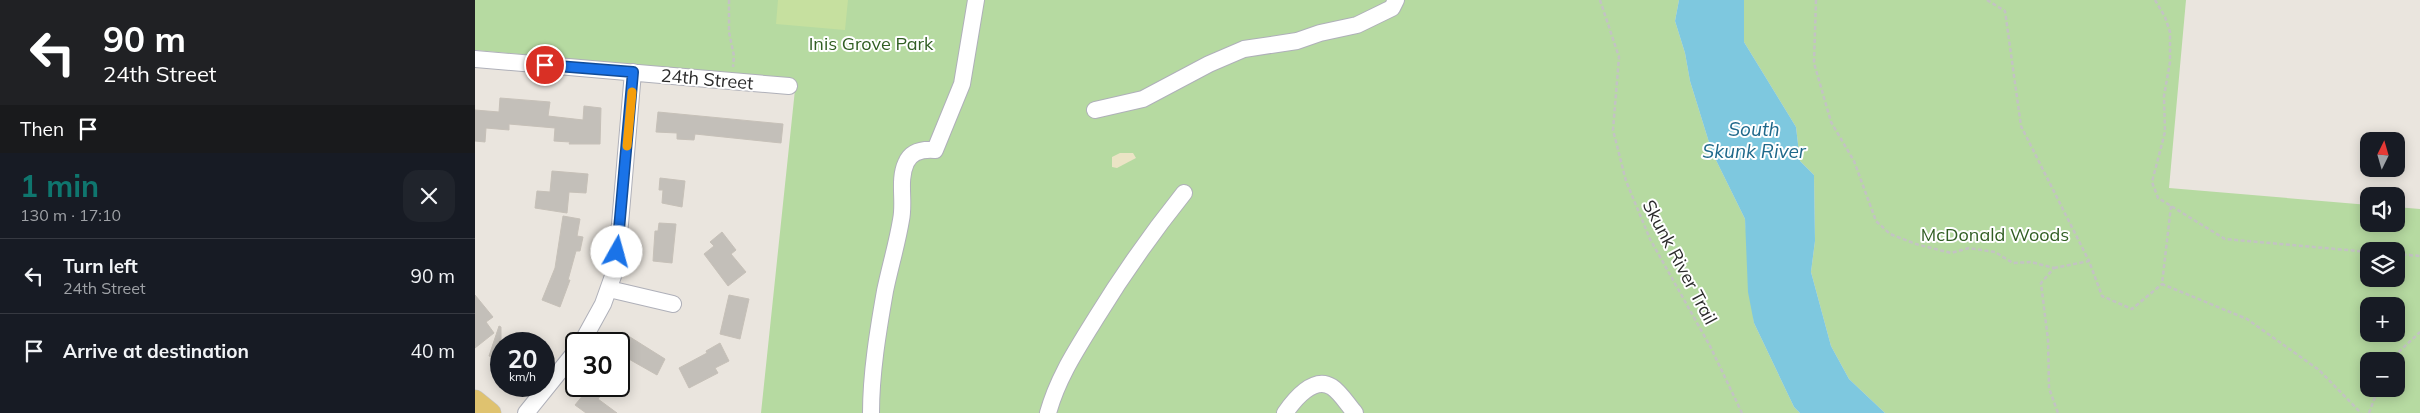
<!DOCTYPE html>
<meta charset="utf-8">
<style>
body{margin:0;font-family:Mulish,sans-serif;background:#20242c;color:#f1f3f6;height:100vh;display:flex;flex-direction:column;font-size:19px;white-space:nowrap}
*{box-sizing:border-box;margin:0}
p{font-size:16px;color:#9ea1a6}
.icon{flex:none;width:28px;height:28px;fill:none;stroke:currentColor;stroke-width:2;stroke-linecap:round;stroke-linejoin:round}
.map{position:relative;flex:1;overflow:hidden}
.sheet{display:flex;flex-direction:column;background:#171b24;width:475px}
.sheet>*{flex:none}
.guide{background:#202124;color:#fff;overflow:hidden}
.needle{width:32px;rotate:5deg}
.fabs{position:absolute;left:1885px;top:132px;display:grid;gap:10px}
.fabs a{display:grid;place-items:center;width:45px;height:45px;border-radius:10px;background:#171b24;box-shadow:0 2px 12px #0003;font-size:25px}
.speed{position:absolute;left:15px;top:332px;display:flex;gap:10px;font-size:25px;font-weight:700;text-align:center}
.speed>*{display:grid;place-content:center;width:65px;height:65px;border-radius:50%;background:#171b24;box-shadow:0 2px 12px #0003;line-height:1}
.speed small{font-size:12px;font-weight:400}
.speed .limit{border:2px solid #111;border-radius:8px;background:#fff;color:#111}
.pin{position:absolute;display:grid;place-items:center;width:42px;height:42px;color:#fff;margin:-21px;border:2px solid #fff;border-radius:50%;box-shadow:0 1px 5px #0007}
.me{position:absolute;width:55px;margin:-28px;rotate:7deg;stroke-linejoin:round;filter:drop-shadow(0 0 4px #0008)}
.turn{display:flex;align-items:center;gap:18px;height:105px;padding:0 20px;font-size:22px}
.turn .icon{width:65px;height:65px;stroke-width:2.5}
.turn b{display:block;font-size:35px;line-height:42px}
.then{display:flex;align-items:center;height:48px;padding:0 20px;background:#0003;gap:10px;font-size:19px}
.round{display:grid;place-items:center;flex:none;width:52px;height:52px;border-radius:15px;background:#20242c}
.head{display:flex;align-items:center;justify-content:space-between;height:85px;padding:0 20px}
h1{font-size:30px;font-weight:700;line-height:38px;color:#0f766e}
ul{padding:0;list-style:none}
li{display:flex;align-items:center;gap:15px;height:75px;padding:0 20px;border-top:1px solid #363941}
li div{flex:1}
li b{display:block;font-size:19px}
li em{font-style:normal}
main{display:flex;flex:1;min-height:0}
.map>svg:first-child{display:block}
.green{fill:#b6daa1;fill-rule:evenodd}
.sand{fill:#ebe4c5}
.pitch{fill:#c6e09f}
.water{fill:#7ec8df}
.building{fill:#c3bfb9;stroke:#c6c0b8}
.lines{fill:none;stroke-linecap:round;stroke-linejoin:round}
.minor-casing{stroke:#afb0b9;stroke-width:18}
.major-casing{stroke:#c3c3c3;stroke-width:21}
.path{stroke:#c3c3c3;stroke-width:2.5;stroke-dasharray:4 2.5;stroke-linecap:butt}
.minor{stroke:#fff;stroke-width:16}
.major{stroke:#dfc26f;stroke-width:20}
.route-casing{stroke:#114b97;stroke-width:12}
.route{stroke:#1a73e8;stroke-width:9}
.slow{stroke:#f59e0b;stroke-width:9}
.labels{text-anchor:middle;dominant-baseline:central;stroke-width:4;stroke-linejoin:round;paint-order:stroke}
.park-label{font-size:18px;fill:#315e23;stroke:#fff}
.street-label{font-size:18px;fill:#2a2a2a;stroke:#fff}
.water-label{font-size:19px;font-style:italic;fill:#1e688a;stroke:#fff}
</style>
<main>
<section class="sheet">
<div class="guide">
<div class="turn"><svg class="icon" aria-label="left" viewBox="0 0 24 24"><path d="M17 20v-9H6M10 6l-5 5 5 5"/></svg><div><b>90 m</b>24th Street</div></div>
<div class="then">Then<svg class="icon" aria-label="arrive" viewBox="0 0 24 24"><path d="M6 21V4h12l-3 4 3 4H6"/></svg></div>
</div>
<div class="head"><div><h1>1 min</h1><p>130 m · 17:10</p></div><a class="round"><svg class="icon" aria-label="close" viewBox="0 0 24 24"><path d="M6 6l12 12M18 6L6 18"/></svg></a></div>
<ul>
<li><svg class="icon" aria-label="left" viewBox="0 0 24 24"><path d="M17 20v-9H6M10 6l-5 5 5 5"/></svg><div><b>Turn left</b><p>24th Street</p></div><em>90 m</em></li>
<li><svg class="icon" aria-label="arrive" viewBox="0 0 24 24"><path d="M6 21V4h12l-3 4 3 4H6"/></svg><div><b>Arrive at destination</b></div><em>40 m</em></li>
</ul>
</section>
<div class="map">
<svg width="1945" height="413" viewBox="0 0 1945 413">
<rect width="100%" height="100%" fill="#eae5de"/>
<path class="green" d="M 0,0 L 1204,0 L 1200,21 L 1210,53 L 1215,81 L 1237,152 L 1270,219 L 1279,323 L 1319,407 L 1325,413 L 286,413 L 321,80 L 0,50 Z
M 1269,0 L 1711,0 L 1694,188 L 1894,205 L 1894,224 L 1921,224 L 1921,207 L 1945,209 L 1945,413 L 1410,413 L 1374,379 L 1356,346 L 1336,272 L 1340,241 L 1339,175 L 1325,161 L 1321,127 L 1269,42 ZM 1894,251 L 1921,251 L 1921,279 L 1894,279 ZM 1894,306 L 1921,306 L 1921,334 L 1894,334 ZM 1894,361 L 1921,361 L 1921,389 L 1894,389 Z"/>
<path class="sand" d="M 645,153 L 658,153 L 661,158 L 642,168 L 637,167 L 637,157 Z"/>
<path class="pitch" d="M 303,0 L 373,0 L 370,30 L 301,24 Z"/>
<path class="water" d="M 1204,0 L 1269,0 L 1269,42 L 1321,127 L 1325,161 L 1339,175 L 1340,241 L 1336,272 L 1356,346 L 1374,379 L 1410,413 L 1325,413 L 1319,407 L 1279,323 L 1273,292 L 1270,219 L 1237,152 L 1215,81 L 1210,53 L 1200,21 Z"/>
<path class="building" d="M 25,98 L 75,102 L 73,116 L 108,120 L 109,106 L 126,108 L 125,144 L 94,144 L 95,142 L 79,141 L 80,128 L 34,124 L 34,130 L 11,128 L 10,142 L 0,141 L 0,110 L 24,112 Z
M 183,112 L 308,124 L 306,143 L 220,134 L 219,140 L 202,139 L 202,133 L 181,132 Z
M 77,171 L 113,174 L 111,193 L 94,192 L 92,213 L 60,208 L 62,191 L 75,192 Z
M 185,178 L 210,181 L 207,207 L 187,203 L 188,190 L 184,190 Z
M 88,216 L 105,219 L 102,236 L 108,237 L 105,251 L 101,251 L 93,280 L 95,280 L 85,307 L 67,300 L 80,268 Z
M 184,223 L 201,224 L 197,263 L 178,261 L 180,231 L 183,231 Z
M 247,232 L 261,250 L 256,254 L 271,272 L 253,286 L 229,254 L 239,246 L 235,242 Z
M 0,295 L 18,317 L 11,322 L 19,333 L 0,348 Z
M 254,295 L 274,299 L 265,339 L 245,334 Z
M 24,326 L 26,327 L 26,360 L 14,356 Z
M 147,332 L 190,359 L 182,375 L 152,358 L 144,373 L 144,338 Z
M 245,343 L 254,361 L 240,368 L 243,373 L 214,388 L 204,368 L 232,353 L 231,351 Z
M 100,386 L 133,386 L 123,399 L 142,413 L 111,413 L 100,405 L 109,394 Z"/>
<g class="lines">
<defs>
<path id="minor" d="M 0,59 L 314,86
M 620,110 L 668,99 L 734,64 L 769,49 L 822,41 L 845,33 L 882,25 L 917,8 L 921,0
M 134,289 L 198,304
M 106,344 L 128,304 L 138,276 L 145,224 L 158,72
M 51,413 L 101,351
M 396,413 C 396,373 403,331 410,291 C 415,267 422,244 426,220 C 430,202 423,180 431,163 C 436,151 448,149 460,150 L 487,84 L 501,0
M 573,413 C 583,377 602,349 621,318 C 648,274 677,233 709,193
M 810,413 C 819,400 839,375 857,387 C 865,392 873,405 880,413"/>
<path id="major" d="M 0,400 L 16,413"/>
</defs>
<use href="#minor" class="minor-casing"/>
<use href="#major" class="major-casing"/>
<path class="path" d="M 254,0 L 254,32 L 259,56 L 258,67
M 1125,0 L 1144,57 L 1138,130 L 1151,181 L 1175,239 L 1235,346 L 1267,413
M 1341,0 L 1339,63 L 1356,122 L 1379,161 L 1401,221 L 1415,234 L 1441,244 L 1476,253 L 1494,248 L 1520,252 L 1538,263 L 1556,262 L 1579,268 L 1566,283 L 1573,340 L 1574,388 L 1583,413
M 1512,0 L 1530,11 L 1546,126 L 1614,261
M 1680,0 L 1690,17 L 1695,32 L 1695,62 L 1689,96 L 1690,132 L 1677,182 L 1683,198 L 1750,239 L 1894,252
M 1696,206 L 1687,284 L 1772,319 L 1844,370 L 1886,413
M 1921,254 L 1945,256
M 1579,268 L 1614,261 L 1627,296 L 1657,309 L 1687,284
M 1914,361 L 1945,332
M 1894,413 L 1903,389"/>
<use href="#minor" class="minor"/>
<use href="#major" class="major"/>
</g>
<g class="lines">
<defs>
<path id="route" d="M 70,65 L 158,72 L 142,252"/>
</defs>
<use href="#route" class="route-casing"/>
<use href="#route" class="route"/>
<path class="slow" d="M 152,146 L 157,92"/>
</g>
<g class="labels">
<g class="park-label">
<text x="396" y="43">Inis Grove Park</text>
<text x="1520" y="234">McDonald Woods</text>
</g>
<g class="street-label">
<text transform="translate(232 79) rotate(5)">24th Street</text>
<text transform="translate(1205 262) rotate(62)">Skunk River Trail</text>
</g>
<g class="water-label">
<text x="1279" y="129">South<tspan x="1279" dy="22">Skunk River</tspan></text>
</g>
</g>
</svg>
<div class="fabs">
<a><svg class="needle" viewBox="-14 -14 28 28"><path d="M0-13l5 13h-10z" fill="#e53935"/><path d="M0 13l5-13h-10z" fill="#9ea1a6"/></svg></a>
<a><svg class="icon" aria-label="sound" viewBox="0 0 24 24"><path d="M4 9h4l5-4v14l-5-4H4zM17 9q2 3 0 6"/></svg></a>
<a><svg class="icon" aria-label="layers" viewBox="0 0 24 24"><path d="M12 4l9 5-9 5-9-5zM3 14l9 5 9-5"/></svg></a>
<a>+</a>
<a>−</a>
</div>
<div class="speed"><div>20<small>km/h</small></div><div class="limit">30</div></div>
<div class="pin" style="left:70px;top:65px;background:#d93025"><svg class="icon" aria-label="arrive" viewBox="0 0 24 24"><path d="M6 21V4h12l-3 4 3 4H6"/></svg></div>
<svg class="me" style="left:142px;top:252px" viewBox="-20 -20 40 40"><circle r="19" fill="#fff"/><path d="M0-13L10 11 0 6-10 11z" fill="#1a73e8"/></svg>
</div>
</main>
